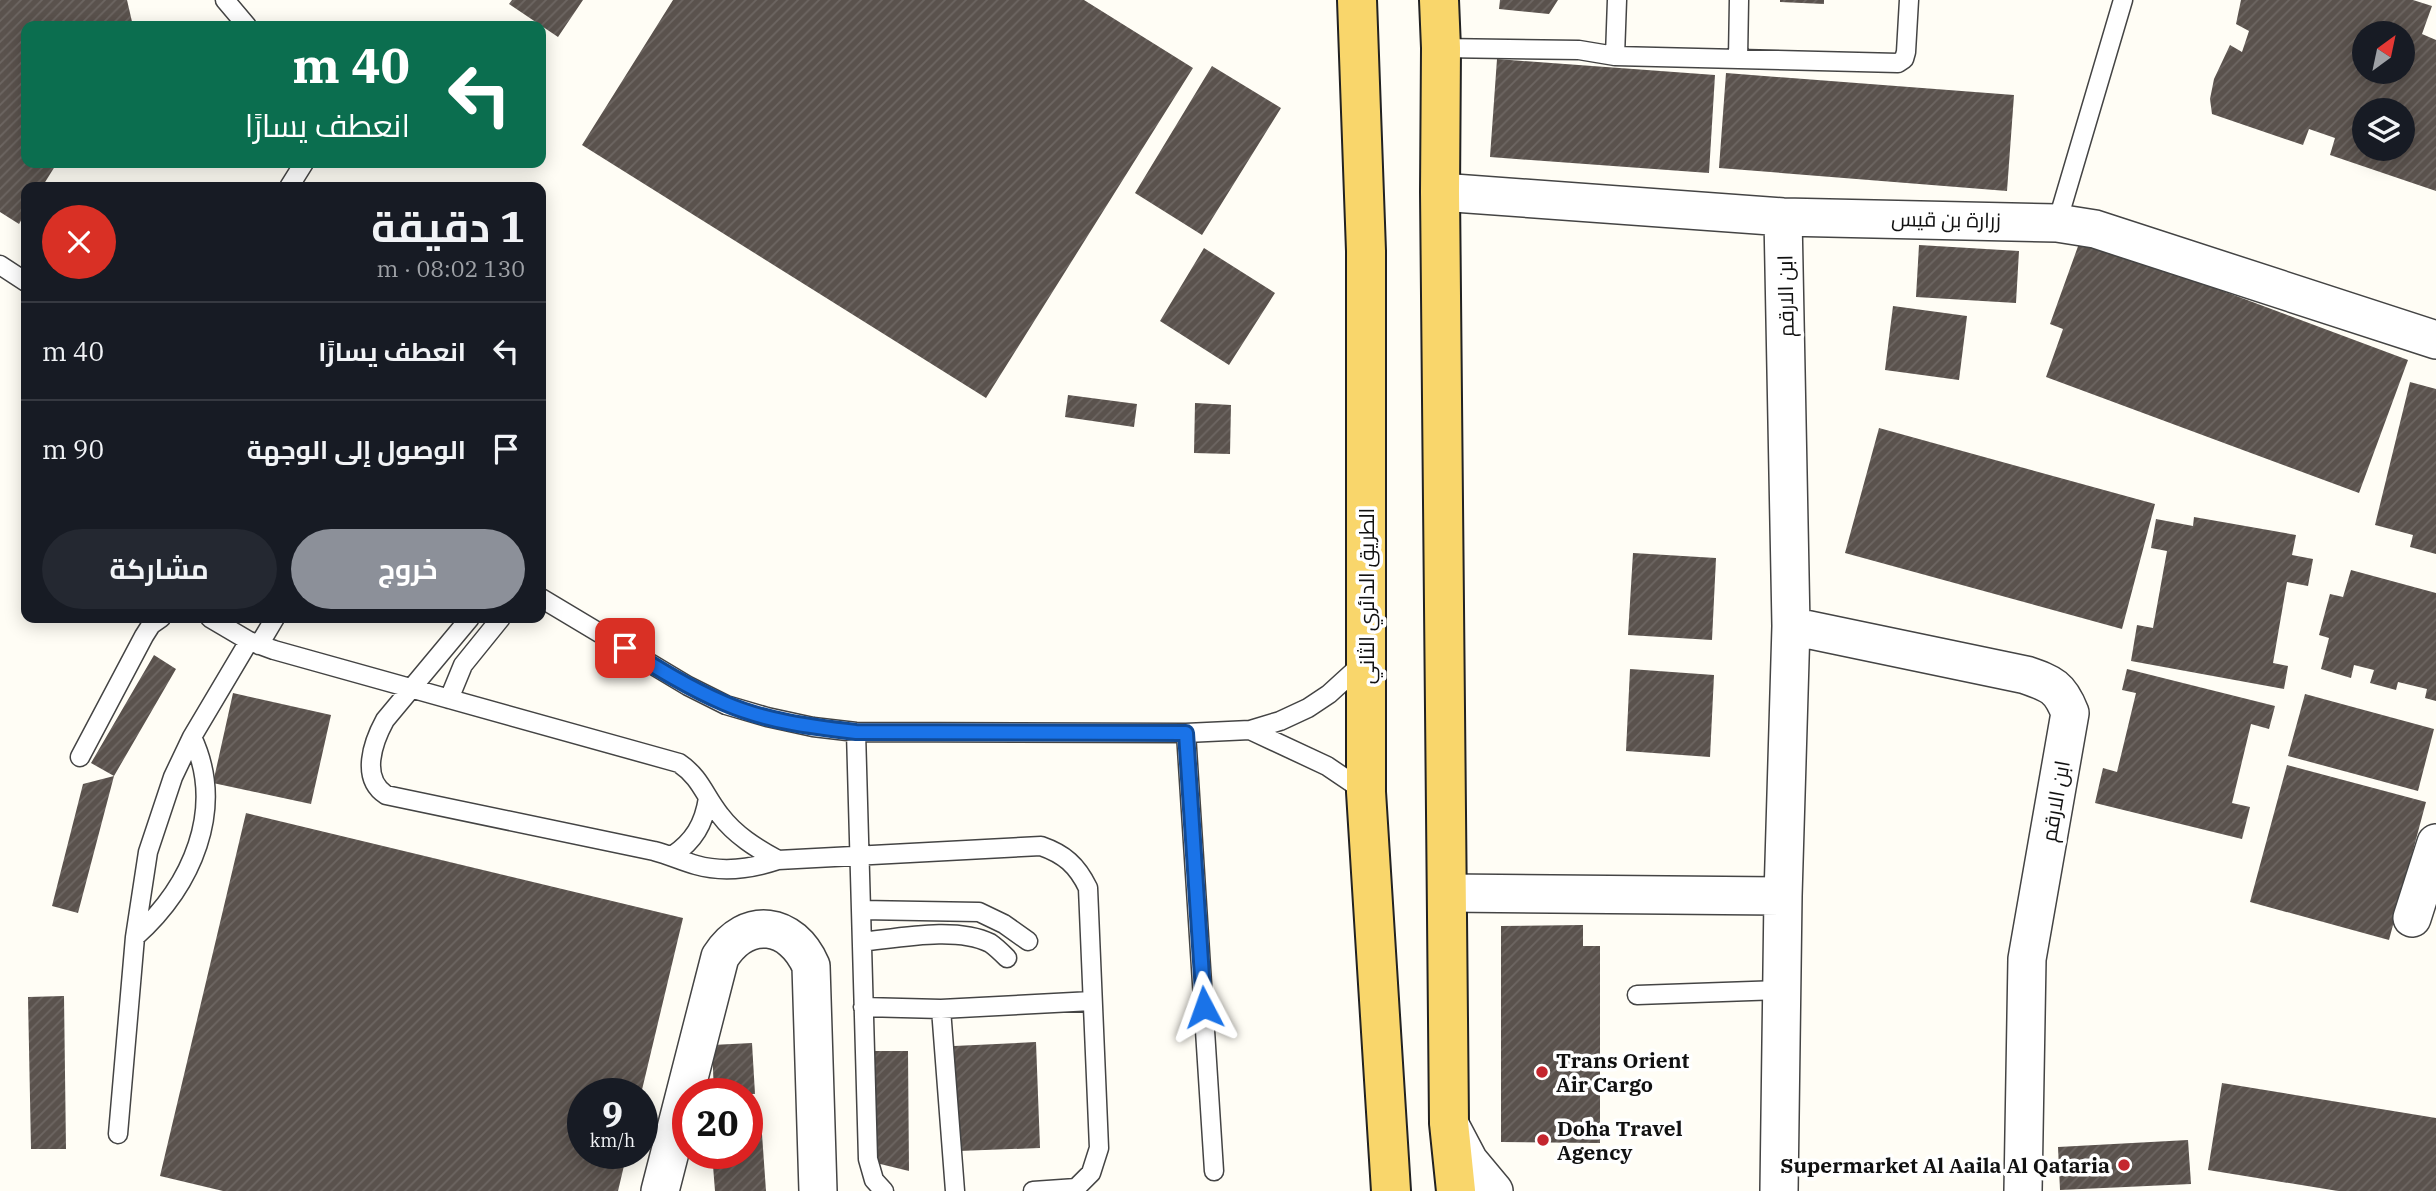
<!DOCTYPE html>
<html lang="ar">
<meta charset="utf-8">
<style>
body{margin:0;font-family:"IBM Plex Serif",Cairo,serif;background:#242831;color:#f1f3f6;direction:rtl;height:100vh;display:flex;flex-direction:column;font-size:26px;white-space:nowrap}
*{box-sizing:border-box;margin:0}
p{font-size:23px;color:#9ea1a6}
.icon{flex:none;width:38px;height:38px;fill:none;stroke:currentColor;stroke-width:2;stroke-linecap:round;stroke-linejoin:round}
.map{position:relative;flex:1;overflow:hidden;direction:ltr}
.drawer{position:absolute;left:21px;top:182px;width:525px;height:441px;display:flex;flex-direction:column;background:#171b24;border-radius:14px;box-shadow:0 4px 18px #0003;direction:rtl}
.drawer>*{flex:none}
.top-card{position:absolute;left:21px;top:21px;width:525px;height:147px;border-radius:14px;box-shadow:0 4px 18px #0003;direction:rtl;background:#0b6e4f;color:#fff;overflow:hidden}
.needle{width:46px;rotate:33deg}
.tools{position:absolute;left:2352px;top:21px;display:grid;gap:14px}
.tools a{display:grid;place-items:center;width:63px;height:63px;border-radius:50%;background:#171b24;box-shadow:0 4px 18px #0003;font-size:35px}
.speed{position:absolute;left:567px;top:1078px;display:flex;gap:14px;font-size:35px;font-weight:700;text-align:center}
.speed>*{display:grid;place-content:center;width:91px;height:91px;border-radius:50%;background:#171b24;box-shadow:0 4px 18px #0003;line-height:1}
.speed small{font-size:18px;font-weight:400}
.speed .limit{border:10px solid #d22;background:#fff;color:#111}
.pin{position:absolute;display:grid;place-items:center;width:60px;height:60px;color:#fff;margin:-30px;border-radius:14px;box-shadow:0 4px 10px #0006}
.me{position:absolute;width:77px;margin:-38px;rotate:356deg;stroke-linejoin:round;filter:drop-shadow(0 0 5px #0008)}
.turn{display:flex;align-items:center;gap:24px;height:147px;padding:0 21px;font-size:32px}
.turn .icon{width:91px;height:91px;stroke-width:2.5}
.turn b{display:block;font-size:49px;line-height:60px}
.round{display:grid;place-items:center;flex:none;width:74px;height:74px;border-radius:37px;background:#242831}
.headline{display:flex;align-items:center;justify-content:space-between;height:119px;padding:0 21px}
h1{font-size:42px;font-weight:700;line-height:52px}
.button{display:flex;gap:14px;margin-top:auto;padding:14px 21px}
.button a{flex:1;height:80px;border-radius:42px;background:#8c9099;color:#fff;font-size:28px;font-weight:700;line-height:80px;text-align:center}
.button a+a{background:#242831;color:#f1f3f6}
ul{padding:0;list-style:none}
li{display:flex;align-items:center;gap:21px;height:98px;padding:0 21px;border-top:2px solid #363941}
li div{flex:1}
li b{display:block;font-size:26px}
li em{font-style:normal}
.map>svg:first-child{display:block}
.building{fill:url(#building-hatch);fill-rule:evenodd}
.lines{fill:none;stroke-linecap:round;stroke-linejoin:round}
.lane-casing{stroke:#444;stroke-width:21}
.street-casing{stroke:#444;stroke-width:40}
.primary-casing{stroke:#222;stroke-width:42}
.lane{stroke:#fff;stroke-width:18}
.street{stroke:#fff;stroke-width:37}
.primary{stroke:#f9d66b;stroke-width:38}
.route-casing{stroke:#114b97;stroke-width:18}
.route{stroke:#1a73e8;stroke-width:12}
.poi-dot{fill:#c4262e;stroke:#fff;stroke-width:2.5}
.labels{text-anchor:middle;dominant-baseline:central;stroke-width:7;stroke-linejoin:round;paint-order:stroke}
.street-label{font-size:21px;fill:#111;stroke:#fff}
.poi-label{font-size:21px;font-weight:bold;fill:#111;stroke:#fff;text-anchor:start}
</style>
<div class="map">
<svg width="2436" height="1191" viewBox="0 0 2436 1191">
<defs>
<pattern id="building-hatch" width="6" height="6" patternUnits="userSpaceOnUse" patternTransform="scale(1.75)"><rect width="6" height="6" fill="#5a524d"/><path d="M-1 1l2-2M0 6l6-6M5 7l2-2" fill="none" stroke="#6d6662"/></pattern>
</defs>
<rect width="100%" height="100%" fill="#fffdf5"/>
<path class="building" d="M 0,0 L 127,0 L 133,26 L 26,26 L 26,163 L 57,163 L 42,187 L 26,187 L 26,212 L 19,224 L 0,212 Z
M 512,0 L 583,0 L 558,37 L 509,4 Z
M 673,0 L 1084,0 L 1193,68 L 986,398 L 582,145 Z
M 1500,0 L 1558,0 L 1549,14 L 1499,9 Z
M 1780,0 L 1824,0 L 1824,4 L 1780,2 Z
M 2241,0 L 2413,0 L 2432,6 L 2422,34 L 2436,40 L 2436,191 L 2330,155 L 2335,138 L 2309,129 L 2303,145 L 2212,114 L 2210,99 L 2214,79 L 2230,45 L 2242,52 L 2249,31 L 2236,24 ZM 2364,33 L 2403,33 L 2403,72 L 2364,72 ZM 2364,110 L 2403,110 L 2403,149 L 2364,149 Z
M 1497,59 L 1715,75 L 1709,173 L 1490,157 Z
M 1212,66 L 1281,108 L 1202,235 L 1135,193 Z
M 1726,73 L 2014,95 L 2007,191 L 1719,168 Z
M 2081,238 L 2408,360 L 2359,493 L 2046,377 L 2063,329 L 2050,324 Z
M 1919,245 L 2019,251 L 2016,303 L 1916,297 Z
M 1204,248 L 1275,293 L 1229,365 L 1160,321 Z
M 1893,306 L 1967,316 L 1959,380 L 1885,370 Z
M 2410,382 L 2436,389 L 2436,554 L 2410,547 L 2413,535 L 2375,525 Z
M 1068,395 L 1137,404 L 1134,427 L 1065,417 Z
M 1195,403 L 1231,405 L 1230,454 L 1194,453 Z
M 1879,428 L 2155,504 L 2122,629 L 1845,553 Z
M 2194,517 L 2296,535 L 2292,555 L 2313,559 L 2308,586 L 2287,582 L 2273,663 L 2288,666 L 2284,689 L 2131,661 L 2137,625 L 2153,628 L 2167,551 L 2151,548 L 2156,519 L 2193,526 Z
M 1633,553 L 1716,558 L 1712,640 L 1628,635 Z
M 2351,570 L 2436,593 L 2436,701 L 2425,698 L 2427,689 L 2398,682 L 2396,690 L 2370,683 L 2374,670 L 2354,665 L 2351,678 L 2321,669 L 2329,638 L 2319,635 L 2330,594 L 2343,597 Z
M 154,655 L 176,669 L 114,776 L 91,763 Z
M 1630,669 L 1714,675 L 1710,757 L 1626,751 Z
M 2127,669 L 2275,706 L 2269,729 L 2251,724 L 2232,803 L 2250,807 L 2242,839 L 2095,803 L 2103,768 L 2117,772 L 2136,693 L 2122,690 Z
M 233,693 L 331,715 L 311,804 L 213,783 Z
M 2305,694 L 2434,729 L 2418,791 L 2288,756 Z
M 2287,765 L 2426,802 L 2389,940 L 2250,902 Z
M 114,776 L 78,913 L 52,906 L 83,784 Z
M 246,813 L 683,918 L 641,1094 L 583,1094 L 583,1153 L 627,1153 L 618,1191 L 223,1191 L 160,1176 Z
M 1583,925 L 1583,946 L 1600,946 L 1600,1143 L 1501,1142 L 1501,926 Z
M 64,996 L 66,1149 L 31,1149 L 28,997 Z
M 1036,1042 L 1040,1148 L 958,1151 L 954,1046 Z
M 752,1043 L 755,1094 L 714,1094 L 712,1045 Z
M 871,1051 L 908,1051 L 909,1171 L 872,1162 Z
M 2222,1083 L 2436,1118 L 2436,1191 L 2338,1191 L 2208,1170 Z
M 747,1120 L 761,1120 L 766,1191 L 715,1191 L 712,1153 L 747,1153 Z
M 2188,1140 L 2191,1184 L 2060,1190 L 2058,1147 Z"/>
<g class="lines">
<defs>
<path id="lane" d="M 225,0 L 247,26
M 1441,48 L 1579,50 L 1615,56 L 1898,63 L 1904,59 L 1906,52 L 1909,0
M 1615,56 L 1617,0
M 1738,59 L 1739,0
M 289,187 L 304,163
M 2057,223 L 2123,0
M 0,265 L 26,282
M 541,598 L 688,686 L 726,705 L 767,717 L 813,727 L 856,732 L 1186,733 L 1250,730 L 1280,721 L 1308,708 L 1329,694 L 1363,663
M 210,618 L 249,641 L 274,650 L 679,763 C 701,778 704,795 720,815 C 735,835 756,848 778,860
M 470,618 L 385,720 C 373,742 360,778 386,795 L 654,851 C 669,855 682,861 696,865 C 724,873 751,869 778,860 L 1041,846 C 1064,854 1077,865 1088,888 L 1099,1148 L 1091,1173 L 1076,1188 L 1033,1191
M 259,645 L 275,618
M 449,699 L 463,665 L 501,618
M 1250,730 L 1327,766 L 1364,791
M 856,732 L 868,1159 L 874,1180 L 884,1191
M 1186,733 L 1214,1171
M 80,757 L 144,636 L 151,625 L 161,618
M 672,856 C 694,841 704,824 708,798
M 861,910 L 979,912 L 1004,924 L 1028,941
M 135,937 C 192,886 226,809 192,737
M 862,942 C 899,938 956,926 990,943 C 996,947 1002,953 1007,958
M 1637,995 L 1782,990
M 863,1007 L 941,1009 L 1092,1001
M 941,1009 L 955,1191
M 118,1134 L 135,937 L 148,852 L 173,777 L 192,737 L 249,641"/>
<path id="street" d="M 1440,192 L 1783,217 L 2057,223 L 2095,229 L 2436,340
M 1791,626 L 2026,675 C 2052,684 2060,687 2070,713 L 2027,959 L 2023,1191
M 1447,893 L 1783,896
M 2412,918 L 2436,843
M 1449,1123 L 1469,1161 L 1494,1191
M 660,1191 L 720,957 C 747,915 792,922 811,966 L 818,1191
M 1779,1191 L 1783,896 L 1791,626 L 1783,217"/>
<path id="primary" d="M 1357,0 L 1366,251 L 1366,792 L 1391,1191
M 1439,0 L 1441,48 L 1440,192 L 1449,1123 L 1456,1191"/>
</defs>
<use href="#lane" class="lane-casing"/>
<use href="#street" class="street-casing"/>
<use href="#primary" class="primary-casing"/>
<use href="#lane" class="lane"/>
<use href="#street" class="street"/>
<use href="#primary" class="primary"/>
</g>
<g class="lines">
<defs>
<path id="route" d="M 625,648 C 657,668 689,688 724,703 C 765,721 812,727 856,732 L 1186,733 L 1204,1007"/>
</defs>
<use href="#route" class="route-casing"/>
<use href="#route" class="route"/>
</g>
<g class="poi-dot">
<circle cx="1542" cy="1072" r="7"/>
<circle cx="1543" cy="1140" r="7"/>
<circle cx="2124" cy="1165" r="7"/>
</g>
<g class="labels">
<g class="street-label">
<text transform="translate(1946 219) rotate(1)">زرارة بن قيس</text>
<text transform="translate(1785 296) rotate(-91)">ابن الارقم</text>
<text transform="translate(1366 596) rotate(-90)">الطريق الدائري الثاني</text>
<text transform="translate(2055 801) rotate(-80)">ابن الارقم</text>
</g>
<g class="poi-label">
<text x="1556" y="1060">Trans Orient<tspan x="1556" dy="24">Air Cargo</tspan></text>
<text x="1557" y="1128">Doha Travel<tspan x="1557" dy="24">Agency</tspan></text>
<text x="2110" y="1165" text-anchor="end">Supermarket Al Aaila Al Qataria</text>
</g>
</g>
</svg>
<div class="tools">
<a><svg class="needle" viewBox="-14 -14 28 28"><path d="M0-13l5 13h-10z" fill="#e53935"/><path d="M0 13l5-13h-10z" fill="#9ea1a6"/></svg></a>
<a><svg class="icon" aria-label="layers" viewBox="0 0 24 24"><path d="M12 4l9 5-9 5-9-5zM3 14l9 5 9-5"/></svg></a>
</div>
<div class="speed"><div>9<small>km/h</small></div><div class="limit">20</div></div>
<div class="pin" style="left:625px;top:648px;background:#d93025"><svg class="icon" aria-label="arrive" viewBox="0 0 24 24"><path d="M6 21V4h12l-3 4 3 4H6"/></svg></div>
<svg class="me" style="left:1204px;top:1007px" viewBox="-20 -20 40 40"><path d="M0-17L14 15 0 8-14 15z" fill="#1a73e8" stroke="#fff" stroke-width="4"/></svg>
<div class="top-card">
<div class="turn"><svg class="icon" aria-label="left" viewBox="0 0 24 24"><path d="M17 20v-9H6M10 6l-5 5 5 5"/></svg><div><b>40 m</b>انعطف يسارًا</div></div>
</div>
<section class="drawer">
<div class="headline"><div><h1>1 دقيقة</h1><p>130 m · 08:02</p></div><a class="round" style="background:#d93025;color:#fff"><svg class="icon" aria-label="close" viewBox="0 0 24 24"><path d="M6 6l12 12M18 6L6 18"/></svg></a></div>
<ul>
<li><svg class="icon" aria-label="left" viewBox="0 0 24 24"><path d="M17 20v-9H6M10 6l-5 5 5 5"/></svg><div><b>انعطف يسارًا</b></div><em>40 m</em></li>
<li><svg class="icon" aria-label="arrive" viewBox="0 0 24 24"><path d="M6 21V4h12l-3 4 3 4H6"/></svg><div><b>الوصول إلى الوجهة</b></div><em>90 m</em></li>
</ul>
<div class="button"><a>خروج</a><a>مشاركة</a></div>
</section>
</div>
